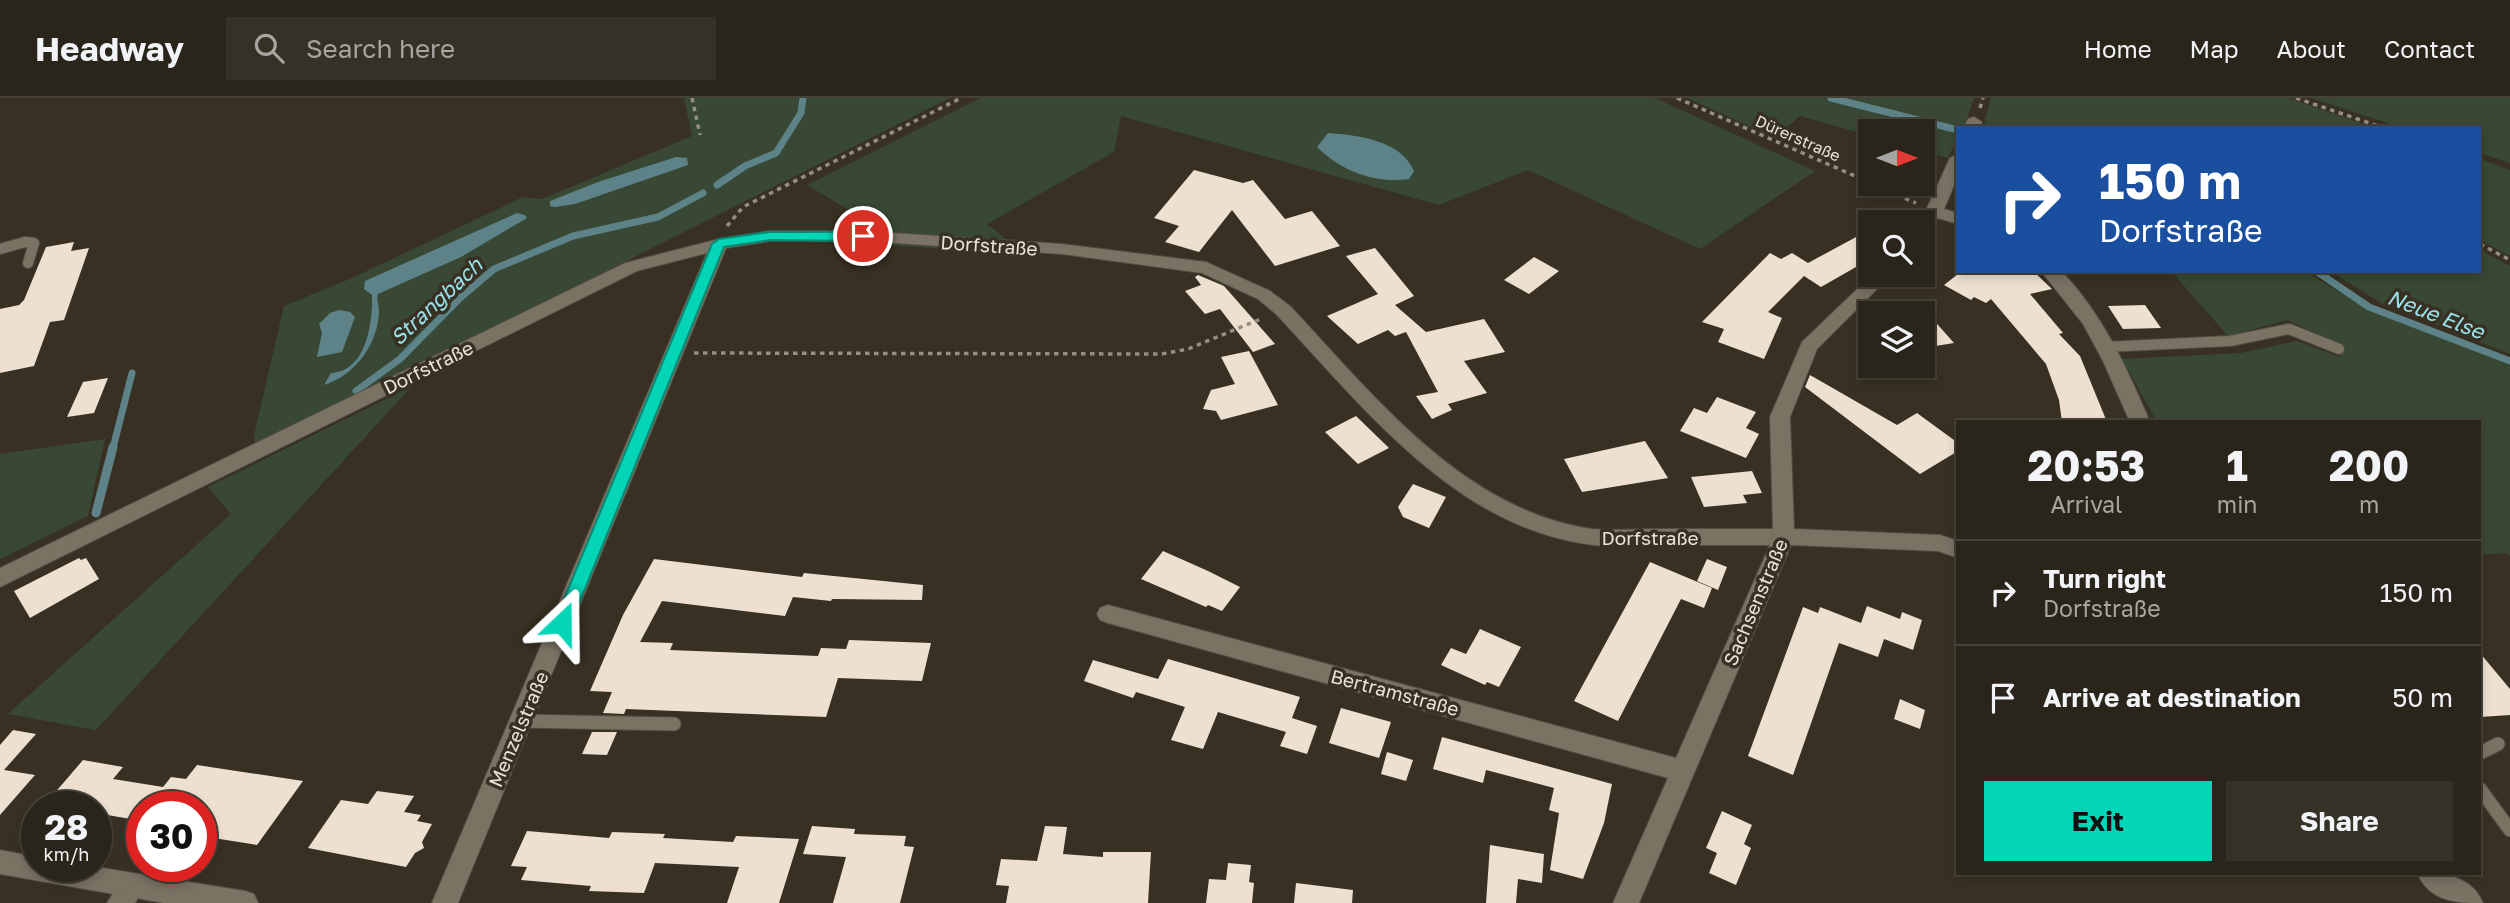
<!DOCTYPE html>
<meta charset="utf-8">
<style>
body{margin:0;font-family:"Golos Text",sans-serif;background:#363127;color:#f1f3f6;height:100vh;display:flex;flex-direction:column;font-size:26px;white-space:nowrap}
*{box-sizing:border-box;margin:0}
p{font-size:23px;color:#a5a5a2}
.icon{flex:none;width:38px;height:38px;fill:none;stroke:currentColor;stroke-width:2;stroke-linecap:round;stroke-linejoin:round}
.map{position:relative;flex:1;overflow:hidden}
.details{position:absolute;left:1956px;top:322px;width:525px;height:455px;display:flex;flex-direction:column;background:#2a251a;border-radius:0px;box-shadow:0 4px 10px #0003,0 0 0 2px #464239}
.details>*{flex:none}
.banner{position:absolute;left:1956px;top:28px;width:525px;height:147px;border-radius:0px;box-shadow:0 4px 10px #0003,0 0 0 2px #464239;background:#1a4fa0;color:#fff;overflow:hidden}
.needle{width:46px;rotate:90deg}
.tools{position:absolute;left:1858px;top:21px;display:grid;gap:14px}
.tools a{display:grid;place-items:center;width:77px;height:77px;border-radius:0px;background:#2a251a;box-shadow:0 4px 10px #0003,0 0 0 2px #464239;font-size:35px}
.speed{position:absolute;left:21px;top:693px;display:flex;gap:14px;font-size:35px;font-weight:700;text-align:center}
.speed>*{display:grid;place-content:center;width:91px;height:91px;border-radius:50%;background:#2a251a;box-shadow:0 4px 10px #0003,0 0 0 2px #464239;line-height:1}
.speed small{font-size:18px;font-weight:400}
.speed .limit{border:10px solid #d22;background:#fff;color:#111}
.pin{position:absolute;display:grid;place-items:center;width:60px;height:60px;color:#fff;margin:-30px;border:4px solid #fff;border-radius:50%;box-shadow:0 2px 7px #0007}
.me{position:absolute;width:77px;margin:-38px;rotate:23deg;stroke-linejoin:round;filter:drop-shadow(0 0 5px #0008)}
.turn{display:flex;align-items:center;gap:24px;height:147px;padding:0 28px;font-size:32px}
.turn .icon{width:91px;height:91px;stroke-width:2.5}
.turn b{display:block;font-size:49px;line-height:60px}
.eta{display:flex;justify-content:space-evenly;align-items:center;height:119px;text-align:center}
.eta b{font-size:42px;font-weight:700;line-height:49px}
.cta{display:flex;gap:14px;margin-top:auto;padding:14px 28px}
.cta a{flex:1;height:80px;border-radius:0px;background:#03d5b6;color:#111;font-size:28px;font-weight:700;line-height:80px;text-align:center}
.cta a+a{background:#363127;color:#f1f3f6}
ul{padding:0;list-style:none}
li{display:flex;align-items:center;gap:21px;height:105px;padding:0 28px;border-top:2px solid #464239}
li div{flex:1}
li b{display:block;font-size:26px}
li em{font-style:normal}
header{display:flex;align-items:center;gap:42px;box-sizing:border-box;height:98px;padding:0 35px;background:#2a251a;border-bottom:2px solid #464239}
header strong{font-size:33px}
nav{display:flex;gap:38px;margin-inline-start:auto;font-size:24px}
.search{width:490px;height:63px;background:#363127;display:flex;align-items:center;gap:18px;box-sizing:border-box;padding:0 24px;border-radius:0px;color:#a5a5a2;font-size:26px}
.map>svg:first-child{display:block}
.green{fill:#384834}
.water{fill:#5d8388}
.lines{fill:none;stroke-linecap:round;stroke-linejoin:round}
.stream-far1{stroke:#5d8388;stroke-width:7}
.stream{stroke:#5d8388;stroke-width:9}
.building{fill:#ede0d0}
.lane-far1-casing{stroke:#534e42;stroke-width:12}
.lane-casing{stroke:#534e42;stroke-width:15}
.street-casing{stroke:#534e42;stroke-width:2}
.secondary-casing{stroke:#534e42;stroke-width:2}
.path{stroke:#948e83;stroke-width:3.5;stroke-dasharray:4.5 4.5;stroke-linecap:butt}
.lane-far1{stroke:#7a7263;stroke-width:10}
.lane{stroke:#7a7263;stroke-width:13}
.street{fill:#7a7263;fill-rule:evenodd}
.secondary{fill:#7a7263;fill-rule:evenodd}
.route{fill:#03d5b6;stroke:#028a76;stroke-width:2}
.labels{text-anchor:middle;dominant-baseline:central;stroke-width:7;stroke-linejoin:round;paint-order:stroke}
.far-street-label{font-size:16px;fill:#e8e4db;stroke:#383123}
.street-label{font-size:19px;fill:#e8e4db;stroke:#383123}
.water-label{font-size:21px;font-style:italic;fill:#99e1eb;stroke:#383123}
</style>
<header>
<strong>Headway</strong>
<div class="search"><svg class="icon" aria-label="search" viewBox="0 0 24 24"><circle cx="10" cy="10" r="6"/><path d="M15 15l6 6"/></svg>Search here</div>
<nav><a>Home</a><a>Map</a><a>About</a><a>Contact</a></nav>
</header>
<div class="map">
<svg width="2510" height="805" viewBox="0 0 2510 805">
<rect width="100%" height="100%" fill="#383123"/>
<path class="green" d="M 684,0 L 950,0 L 255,350 L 254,337 L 284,208 L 352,180 L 523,99 L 542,101 L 692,38 Z
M 980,0 L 1655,0 L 1815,73 L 1700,151 L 1528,72 L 1439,107 L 1121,18 L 1114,54 L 987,126 L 1026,157 L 887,147 L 874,127 L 807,87 Z
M 1687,0 L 1974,0 L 1964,30 L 1958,30 L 1958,41 L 1948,60 L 1923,53 L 1923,33 L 1871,33 L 1871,38 L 1800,18 L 1775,40 Z
M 1991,0 L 2288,0 L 2376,30 L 1995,30 L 1984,26 Z
M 2311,0 L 2510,0 L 2510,65 L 2480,55 L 2480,30 L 2403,30 Z
M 2480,61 L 2510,72 L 2510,158 L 2480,142 Z
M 2480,152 L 2510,168 L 2510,256 L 2381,205 L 2330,173 L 2480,173 Z
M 2171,173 L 2304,173 L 2369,211 L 2510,266 L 2510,458 L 2506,455 L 2480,457 L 2480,324 L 2157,324 L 2122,261 L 2241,255 L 2297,243 L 2340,259 L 2346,250 L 2287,222 L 2228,238 Z
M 412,288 L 96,632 L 8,616 L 231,416 L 208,389 Z
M 105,341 L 88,418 L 0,461 L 0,356 Z"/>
<path class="water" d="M 1328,35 C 1357,37 1401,42 1414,73 L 1409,81 C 1375,86 1341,73 1317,49 Z
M 676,59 L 687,60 L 688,67 L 575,106 L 555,109 L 550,108 L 550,103 L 598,84 Z
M 517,115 L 525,117 L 527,120 L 461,159 L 378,196 C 376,203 379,205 379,212 C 379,246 354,278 324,287 L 331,275 C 366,274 373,225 372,197 L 364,191 L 365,183 Z
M 339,212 L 350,214 L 355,219 L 342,254 L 317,259 L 322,235 L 319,226 L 330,215 Z"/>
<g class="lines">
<path class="stream-far1" d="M 1831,0 L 1958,32
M 717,87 L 745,68 L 776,55 L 801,15 L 803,0
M 2316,173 L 2369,209 L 2510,263
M 356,293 L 400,261 L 460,200 L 494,171 L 573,138 L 658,119 L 703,95
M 113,350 L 132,275"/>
<path class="stream" d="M 96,415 L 113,349"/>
</g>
<path class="building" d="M 1194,72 L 1243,85 L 1253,82 L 1285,121 L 1312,113 L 1340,148 L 1275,168 L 1232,112 L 1199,154 L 1165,144 L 1179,128 L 1154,120 Z
M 1871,131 L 1871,142 L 1857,161 L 1863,165 L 1821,189 L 1804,178 L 1768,214 L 1782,220 L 1764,261 L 1718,244 L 1724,231 L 1702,224 L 1770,155 L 1781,161 L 1792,155 L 1808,165 Z
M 74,144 L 71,153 L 89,150 L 64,222 L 50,224 L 34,268 L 0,275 L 0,211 L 19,207 L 24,202 L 46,149 Z
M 1375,150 L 1414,198 L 1395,207 L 1426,234 L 1484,221 L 1505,254 L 1464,263 L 1487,295 L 1448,306 L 1452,312 L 1432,321 L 1416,298 L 1438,294 L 1406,234 L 1395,238 L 1388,232 L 1358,246 L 1327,218 L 1378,196 L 1346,158 Z
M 1534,159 L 1559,173 L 1529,196 L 1504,182 Z
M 1962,173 L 2033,173 L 2052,191 L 2030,196 L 2063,235 L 2059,236 L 2080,258 L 2107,324 L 2062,324 L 2059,302 L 2046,266 L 1991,201 L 1986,205 L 1974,199 L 1971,202 L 1944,187 Z
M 1198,177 L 1224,188 L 1275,246 L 1253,254 L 1220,211 L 1205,216 L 1185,193 L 1201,187 L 1195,179 Z
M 2145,207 L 2161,230 L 2123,231 L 2108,208 Z
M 1923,210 L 1954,245 L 1923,250 Z
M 1249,253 L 1278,307 L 1221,322 L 1216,313 L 1203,311 L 1211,292 L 1235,286 L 1221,259 Z
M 1810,277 L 1897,327 L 1917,315 L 1958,345 L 1958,353 L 1920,376 L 1805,289 Z
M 108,280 L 94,315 L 67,319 L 83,284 Z
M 1717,299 L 1756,314 L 1746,330 L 1759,336 L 1746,360 L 1680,333 L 1694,310 L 1707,315 Z
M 1356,318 L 1389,350 L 1358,366 L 1325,334 Z
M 1645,343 L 1668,380 L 1582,394 L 1564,361 Z
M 1752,373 L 1762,395 L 1743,397 L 1747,405 L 1704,409 L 1691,379 Z
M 1413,386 L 1446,399 L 1429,430 L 1403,419 L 1398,409 Z
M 1163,453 L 1208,473 L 1240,489 L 1222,513 L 1208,507 L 1206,509 L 1141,481 Z
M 79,460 L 81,462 L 86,460 L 99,481 L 30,520 L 14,493 Z
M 654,461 L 802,479 L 804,475 L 923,487 L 922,502 L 832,501 L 831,503 L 793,499 L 785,518 L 662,503 L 640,544 L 673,545 L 670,552 L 818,558 L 821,550 L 846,551 L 849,542 L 931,545 L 922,583 L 838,580 L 826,619 L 626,611 L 624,616 L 603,615 L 612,594 L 590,593 L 623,517 Z
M 1707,461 L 1727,469 L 1718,492 L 1697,483 Z
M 1650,464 L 1712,490 L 1704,510 L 1681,501 L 1618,623 L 1574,603 Z
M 1867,508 L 1900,521 L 1902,514 L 1922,522 L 1913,552 L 1884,541 L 1878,559 L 1839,545 L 1793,677 L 1748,658 L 1803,509 L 1818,515 L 1820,509 L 1861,525 Z
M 1480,531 L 1521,549 L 1499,589 L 1487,584 L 1485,587 L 1441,567 L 1451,550 L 1466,556 Z
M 2480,555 L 2510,591 L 2510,617 L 2480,619 Z
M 1168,561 L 1300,599 L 1292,620 L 1317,628 L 1307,656 L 1280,648 L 1286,634 L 1218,614 L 1203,651 L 1171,642 L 1185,609 L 1136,594 L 1133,600 L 1084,583 L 1093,562 L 1158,581 Z
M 1900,601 L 1925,612 L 1920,631 L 1894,621 Z
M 1341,610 L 1391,624 L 1379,660 L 1329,645 Z
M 13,632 L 36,636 L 4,672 L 35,677 L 0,717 L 0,647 Z
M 592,634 L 617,634 L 607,657 L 582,656 Z
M 1442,639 L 1612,686 L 1604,725 L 1583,781 L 1550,772 L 1559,715 L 1549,712 L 1554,690 L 1486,672 L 1483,685 L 1433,671 Z
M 1387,654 L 1413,662 L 1406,683 L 1381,676 Z
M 83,662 L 123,669 L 113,681 L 163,689 L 171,679 L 186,681 L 197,667 L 303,683 L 257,747 L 201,738 L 201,709 L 142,709 L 142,723 L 96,715 L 96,709 L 99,705 L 53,697 Z
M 377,693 L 414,698 L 404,714 L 421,717 L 417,723 L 432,726 L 422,744 L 424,750 L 415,755 L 406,769 L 308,750 L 341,702 L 368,706 Z
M 1722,713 L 1752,727 L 1744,746 L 1751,750 L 1736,787 L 1709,775 L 1717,755 L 1706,750 Z
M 812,728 L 855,731 L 854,736 L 906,738 L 904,748 L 914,749 L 900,805 L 833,805 L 846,759 L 803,756 Z
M 1045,728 L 1067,729 L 1063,756 L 1103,759 L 1103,754 L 1151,754 L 1148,805 L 1006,805 L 1009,788 L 996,787 L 1001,761 L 1037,763 Z
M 527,733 L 609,740 L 612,734 L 665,736 L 663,740 L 733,744 L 736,738 L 799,741 L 779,805 L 727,805 L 739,769 L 655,765 L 644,795 L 589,793 L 591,788 L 521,782 L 527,769 L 511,768 Z
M 1490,747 L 1544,756 L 1542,785 L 1518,781 L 1516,805 L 1486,805 Z
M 1228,765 L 1251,767 L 1249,784 L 1254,785 L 1252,805 L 1206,805 L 1209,781 L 1226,782 Z
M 1296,785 L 1353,792 L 1352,805 L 1294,805 Z"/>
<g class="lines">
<defs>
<path id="lane-far1" d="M 0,151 L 25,144 L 34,145 L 28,165
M 2104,249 L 2230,243 L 2289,231 L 2339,251"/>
<path id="lane" d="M 521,623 L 674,626
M 2480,655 L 2498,646
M 2480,691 L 2510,732"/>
<path id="street" d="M 1974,19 L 1982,24 L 1980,30 L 1964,30 L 1968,21 Z
M 1958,55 L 1958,78 L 1944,111 L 1958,115 L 1958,126 L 1938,120 L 1929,131 L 1923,132 L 1923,124 L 1916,124 L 1926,112 L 1950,60 Z
M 770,133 L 863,133 L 1062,146 L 1206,164 L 1270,193 L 1290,208 C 1374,297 1462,412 1592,431 C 1611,433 1632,431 1651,431 C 1691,431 1732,431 1773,431 L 1770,319 L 1802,244 L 1872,177 L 1891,177 L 1817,251 L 1790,319 L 1794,431 L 1940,437 L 1958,443 L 1958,460 L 1938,453 L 1791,447 L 1639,805 L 1613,805 L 1668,680 L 1108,525 L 1100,522 L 1097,516 L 1100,510 L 1108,507 L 1676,660 L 1770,447 C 1730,447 1691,447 1652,447 C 1633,447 1612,449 1593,447 C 1457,431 1364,310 1276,216 L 1258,201 L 1202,175 L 1062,156 L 863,143 L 770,143 L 726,150 L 458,805 L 432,805 L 707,155 L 637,173 L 0,489 L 0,470 L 625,165 L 719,141 Z
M 2041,173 L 2061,173 C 2102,215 2127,270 2150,324 L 2130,324 L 2103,263 L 2083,226 Z
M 2417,775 C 2444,775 2471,777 2483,805 C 2456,805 2430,804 2417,775 Z
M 132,776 L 141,779 L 145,788 L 135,805 L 107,805 L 123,779 Z"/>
<path id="secondary" d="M 0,752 L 37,759 L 37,768 L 90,768 L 245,793 L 254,796 L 258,805 L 164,805 L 0,776 Z"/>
</defs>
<use href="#lane-far1" class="lane-far1-casing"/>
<use href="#lane" class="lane-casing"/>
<use href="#street" class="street-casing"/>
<use href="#secondary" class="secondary-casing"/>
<path class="path" d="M 692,0 L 700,37
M 1677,0 L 1871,85
M 2296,0 L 2384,30
M 1980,10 L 1983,0
M 1872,86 L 1916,105
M 727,128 L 743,109 L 961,0
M 2480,146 L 2510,162
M 694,255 L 1162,256 L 1188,251 L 1263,220"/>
<use href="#lane-far1" class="lane-far1"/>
<use href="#lane" class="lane"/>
<use href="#street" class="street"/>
<use href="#secondary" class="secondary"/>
</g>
<path class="route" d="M 770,134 L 863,134 L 870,138 L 863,143 L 770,142 L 724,149 L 571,525 L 569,530 L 556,530 L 554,525 L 712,146 L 719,141 Z"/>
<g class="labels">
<g class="far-street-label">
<text transform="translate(1798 40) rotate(24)">Dürerstraße</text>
</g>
<g class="street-label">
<text transform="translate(989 147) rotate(4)">Dorfstraße</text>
<text transform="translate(428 269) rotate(-26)">Dorfstraße</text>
<text x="1650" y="439">Dorfstraße</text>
<text transform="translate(1755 504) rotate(-67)">Sachsenstraße</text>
<text transform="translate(1395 594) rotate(15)">Bertramstraße</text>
<text transform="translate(518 631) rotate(-67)">Menzelstraße</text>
</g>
<g class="water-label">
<text transform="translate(436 203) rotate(-43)">Strangbach</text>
<text transform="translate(2436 216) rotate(21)">Neue Else</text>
</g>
</g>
</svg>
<div class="tools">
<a><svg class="needle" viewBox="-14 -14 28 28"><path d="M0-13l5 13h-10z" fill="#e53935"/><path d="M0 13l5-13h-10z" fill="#a5a5a2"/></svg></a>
<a><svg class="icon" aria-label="search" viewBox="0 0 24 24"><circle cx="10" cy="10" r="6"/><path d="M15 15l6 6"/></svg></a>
<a><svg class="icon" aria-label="layers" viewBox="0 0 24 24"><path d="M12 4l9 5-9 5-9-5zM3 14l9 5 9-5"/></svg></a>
</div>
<div class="speed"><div>28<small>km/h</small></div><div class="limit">30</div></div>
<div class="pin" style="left:863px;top:138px;background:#d93025"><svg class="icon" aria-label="arrive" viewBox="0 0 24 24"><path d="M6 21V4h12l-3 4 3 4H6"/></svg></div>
<svg class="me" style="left:562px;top:525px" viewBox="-20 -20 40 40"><path d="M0-17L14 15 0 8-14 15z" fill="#03d5b6" stroke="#fff" stroke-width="4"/></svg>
<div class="banner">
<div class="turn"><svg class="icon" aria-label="right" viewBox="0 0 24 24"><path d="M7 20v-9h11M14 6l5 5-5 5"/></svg><div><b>150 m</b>Dorfstraße</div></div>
</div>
<section class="details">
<div class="eta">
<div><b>20:53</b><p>Arrival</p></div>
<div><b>1</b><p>min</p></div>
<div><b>200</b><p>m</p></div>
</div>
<ul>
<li><svg class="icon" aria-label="right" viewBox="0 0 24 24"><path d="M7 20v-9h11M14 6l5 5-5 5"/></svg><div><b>Turn right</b><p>Dorfstraße</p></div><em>150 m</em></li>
<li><svg class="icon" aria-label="arrive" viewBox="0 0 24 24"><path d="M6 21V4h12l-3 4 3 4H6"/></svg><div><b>Arrive at destination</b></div><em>50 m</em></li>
</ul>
<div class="cta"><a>Exit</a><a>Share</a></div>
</section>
</div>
